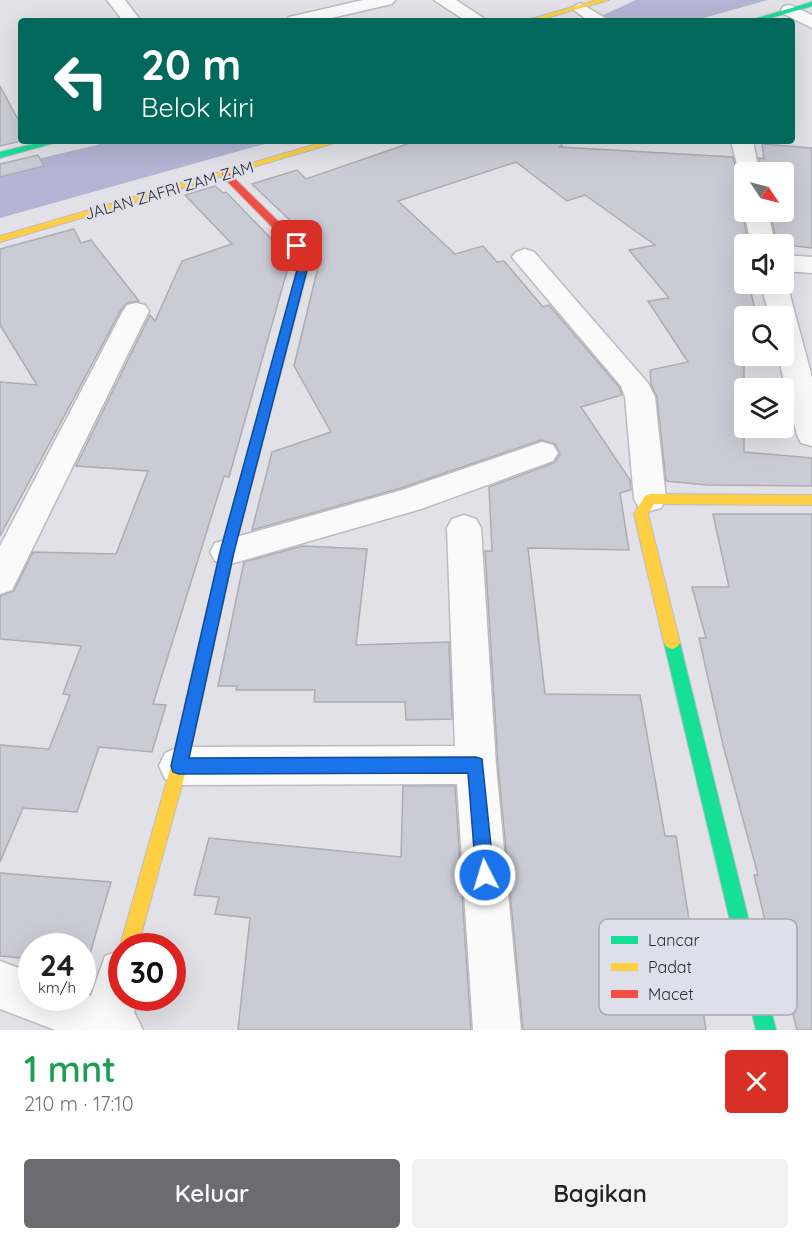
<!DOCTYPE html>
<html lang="id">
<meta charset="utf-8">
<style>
body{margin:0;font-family:Quicksand,sans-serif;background:#f2f2f2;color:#222;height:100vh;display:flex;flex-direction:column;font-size:22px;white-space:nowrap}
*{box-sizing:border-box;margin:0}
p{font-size:20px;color:#767676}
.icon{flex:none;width:33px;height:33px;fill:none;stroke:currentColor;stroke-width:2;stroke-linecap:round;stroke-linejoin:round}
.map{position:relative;height:1030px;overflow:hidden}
.details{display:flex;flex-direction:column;background:#fff;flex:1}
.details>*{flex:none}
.guide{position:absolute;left:18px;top:18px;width:777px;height:126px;border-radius:6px;box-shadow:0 6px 24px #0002;background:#00695c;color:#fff;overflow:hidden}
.needle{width:39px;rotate:125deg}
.buttons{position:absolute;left:734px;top:162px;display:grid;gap:12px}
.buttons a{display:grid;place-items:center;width:60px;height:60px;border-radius:6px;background:#fff;box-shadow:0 6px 24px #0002;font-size:30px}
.speed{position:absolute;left:18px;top:933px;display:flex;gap:12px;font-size:30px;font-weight:700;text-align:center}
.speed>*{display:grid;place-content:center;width:78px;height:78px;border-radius:50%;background:#fff;box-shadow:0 6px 24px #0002;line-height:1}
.speed small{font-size:15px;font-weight:400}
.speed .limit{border:9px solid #d22;background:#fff;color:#111}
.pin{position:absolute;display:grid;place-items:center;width:51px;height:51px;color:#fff;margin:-26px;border-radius:12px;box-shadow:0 3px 9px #0006}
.me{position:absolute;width:66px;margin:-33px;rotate:355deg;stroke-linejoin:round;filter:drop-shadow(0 0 4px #0008)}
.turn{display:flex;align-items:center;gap:21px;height:126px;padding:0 24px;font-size:27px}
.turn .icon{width:78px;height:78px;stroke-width:2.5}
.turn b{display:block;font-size:42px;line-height:51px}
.round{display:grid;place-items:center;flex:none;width:63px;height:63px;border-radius:6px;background:#f2f2f2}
.overview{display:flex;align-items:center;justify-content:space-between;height:102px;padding:0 24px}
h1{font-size:36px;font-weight:600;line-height:45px;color:#1e9e55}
.cta{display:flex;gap:12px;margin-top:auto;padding:12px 24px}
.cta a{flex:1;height:69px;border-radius:6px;background:#6b6b70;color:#fff;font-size:24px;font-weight:600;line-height:69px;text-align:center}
.cta a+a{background:#f2f2f2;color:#222}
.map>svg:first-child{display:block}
.water{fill:#b4b5d4}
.building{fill:#cbcbd6;stroke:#acacb1;stroke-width:1.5}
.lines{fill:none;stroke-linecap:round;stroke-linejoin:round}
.street-casing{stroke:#bcbcc0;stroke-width:3}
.fast-casing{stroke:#bcbcc0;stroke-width:2}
.slow-casing{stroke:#bcbcc0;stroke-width:2}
.jam-casing{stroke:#bcbcc0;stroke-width:2}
.street{fill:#fafafb;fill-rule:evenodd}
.fast{fill:#16e098;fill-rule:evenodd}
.slow{fill:#ffcf43;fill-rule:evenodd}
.jam{fill:#f24e42;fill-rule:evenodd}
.route{fill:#1a73e8;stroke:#114b97;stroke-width:1.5}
.labels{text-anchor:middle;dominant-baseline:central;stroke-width:4.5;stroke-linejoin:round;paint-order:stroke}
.far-street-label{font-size:16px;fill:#2c2c30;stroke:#dedfea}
.key{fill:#dedfea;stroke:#a9a9b2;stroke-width:1.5}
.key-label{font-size:16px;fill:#2c2c30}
</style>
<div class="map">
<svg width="812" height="1030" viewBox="0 0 812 1030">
<rect width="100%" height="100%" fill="#e1e1e7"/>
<path class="water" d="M 636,0 L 768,0 L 693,21 L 580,21 L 601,16 Z
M 113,141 L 275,141 L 0,218 L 0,168 Z"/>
<path class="building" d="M 0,86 L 21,125 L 21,141 L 0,146 Z
M 416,141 L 561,141 L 562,146 L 559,147 L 733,157 L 738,178 L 744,180 L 742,212 L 749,244 L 742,244 L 744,284 L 749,284 L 755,310 L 758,310 L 759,316 L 744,316 L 744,356 L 767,356 L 768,359 L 744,357 L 744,452 L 812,458 L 812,486 L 707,485 L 666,481 L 657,397 L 651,384 L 650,370 L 688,362 L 648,301 L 669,298 L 629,250 L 655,245 L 585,195 L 567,201 L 516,162 L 398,201 L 455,254 L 483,246 L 497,262 L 504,261 L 543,307 L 549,305 L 619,387 L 622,395 L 581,407 L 630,480 L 631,490 L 620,493 L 629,550 L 528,548 L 545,694 L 640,695 L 665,836 L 676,836 L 706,1030 L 523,1030 L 498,765 L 485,551 L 492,551 L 489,487 L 554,463 L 560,454 L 555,444 L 541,440 L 401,488 L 252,530 L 272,452 L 331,432 L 294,366 L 319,263 L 315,252 L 298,228 L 252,184 L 297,170 L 306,179 Z
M 762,144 L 812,148 L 812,248 L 777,244 L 770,212 L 783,212 L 783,172 L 761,172 L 759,158 L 764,159 Z
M 38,155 L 44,166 L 0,177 L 0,164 Z
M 215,186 L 223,193 L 226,192 L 288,256 L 289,264 L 229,477 L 224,476 L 153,704 L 166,705 L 152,752 L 99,747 L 77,812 L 23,808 L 0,862 L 0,745 L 49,749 L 70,695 L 63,694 L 81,646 L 0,639 L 0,596 L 14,591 L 33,552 L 116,554 L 148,471 L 76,466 L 150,315 L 155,321 L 182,261 L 232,244 L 185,195 Z
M 74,229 L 81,243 L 91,240 L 139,301 L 127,303 L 121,310 L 0,536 L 0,382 L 37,385 L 0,325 L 0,249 Z
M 713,514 L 812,514 L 812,1030 L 797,1030 L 774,940 L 770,941 L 754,875 L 758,875 L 723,745 L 699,638 L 706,638 L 692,587 L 729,587 Z
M 302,546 L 367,549 L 356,645 L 449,642 L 452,719 L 406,720 L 405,702 L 314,702 L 315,690 L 236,690 L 237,686 L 218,686 L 244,562 Z
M 403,786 L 455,786 L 471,1030 L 238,1030 L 250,918 L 215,914 L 219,897 L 194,895 L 209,838 L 401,857 Z
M 0,873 L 111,882 L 87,964 L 82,963 L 82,946 L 32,946 L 32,959 L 0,956 Z"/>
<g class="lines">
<defs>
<path id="street" d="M 107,0 L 125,0 L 141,21 L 123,21 Z
M 363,0 L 395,0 L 392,4 L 318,21 L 286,21 L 289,17 Z
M 434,0 L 456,0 L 488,21 L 466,21 Z
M 580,3 L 610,21 L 589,21 L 571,8 Z
M 790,5 L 812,15 L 812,28 L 784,14 L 781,10 L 784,6 Z
M 731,141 L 753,141 L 759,172 L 744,172 L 744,178 L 740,177 Z
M 744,212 L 768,212 L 775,244 L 751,244 Z
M 525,249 L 534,252 L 648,383 L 655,397 L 666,499 L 661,508 L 650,511 L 639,508 L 634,499 L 625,397 L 621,386 L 516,262 L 512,257 L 516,252 Z
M 783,255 L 812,257 L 812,273 L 783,271 Z
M 783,278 L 787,284 L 812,377 L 812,446 L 801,443 L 797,435 L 778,356 L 783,356 L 783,316 L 769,316 L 761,284 L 783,284 Z
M 136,303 L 145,305 L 149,311 L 12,590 L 0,594 L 0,546 L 123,311 L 127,305 Z
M 542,442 L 553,445 L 558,453 L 553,461 L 421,509 L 227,565 L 215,561 L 210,552 L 215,543 L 402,490 Z
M 464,515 L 476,519 L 481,528 L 496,765 L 521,1030 L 473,1030 L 457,784 L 179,785 L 165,779 L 159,766 L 165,753 L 179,747 L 455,746 L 447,528 L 452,519 Z
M 122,950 L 122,998 L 139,998 L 134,1012 L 143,1030 L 55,1030 L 0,1009 L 0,961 L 32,973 L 32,998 L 82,998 L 82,992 L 91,996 L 105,956 Z"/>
<path id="fast" d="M 812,2 L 812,6 L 760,21 L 748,21 Z
M 46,141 L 61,141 L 0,158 L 0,152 Z
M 280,226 C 294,232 306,249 309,264 L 234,552 L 200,709 L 198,714 L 192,716 L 186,714 L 184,709 L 220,552 L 299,264 L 294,249 L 275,229 Z
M 672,637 L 677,639 L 680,643 L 776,1030 L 756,1030 L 664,643 L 667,639 Z"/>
<path id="slow" d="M 597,0 L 609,0 L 536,21 L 524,21 Z
M 327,141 L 341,141 L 0,242 L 0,236 Z
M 650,494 L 812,495 L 812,505 L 654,504 L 648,514 L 680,643 L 677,647 L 672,649 L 667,647 L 664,643 L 634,514 L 645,496 Z
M 192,702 L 198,704 L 200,709 L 187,766 L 138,946 L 122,946 L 122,951 L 120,946 L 171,766 L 184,709 L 186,704 Z"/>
<path id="jam" d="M 222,172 L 228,172 L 284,227 L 284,231 L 276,231 L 222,176 Z"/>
</defs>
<use href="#street" class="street-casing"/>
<use href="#fast" class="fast-casing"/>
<use href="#slow" class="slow-casing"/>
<use href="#jam" class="jam-casing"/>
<use href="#street" class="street"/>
<use href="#fast" class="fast"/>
<use href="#slow" class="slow"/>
<use href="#jam" class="jam"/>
</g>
<path class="route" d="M 293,243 L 300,243 L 308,255 L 307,270 L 234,552 L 189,758 L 476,757 L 482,759 L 494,875 L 491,882 L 485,884 L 479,882 L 476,875 L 468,773 L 179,774 L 173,772 L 171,766 L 220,552 L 297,270 L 298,255 L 291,246 Z"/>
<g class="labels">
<g class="far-street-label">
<text transform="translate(169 190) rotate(-16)">JALAN ZAFRI ZAM ZAM</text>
</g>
</g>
<rect x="599" y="919" width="198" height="96" rx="9" class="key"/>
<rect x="611" y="936" width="27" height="8" fill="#16e098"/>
<rect x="611" y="963" width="27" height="8" fill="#ffcf43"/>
<rect x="611" y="990" width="27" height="8" fill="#f24e42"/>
<g class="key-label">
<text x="648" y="946">Lancar</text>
<text x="648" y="973">Padat</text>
<text x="648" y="1000">Macet</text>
</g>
</svg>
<div class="buttons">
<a><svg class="needle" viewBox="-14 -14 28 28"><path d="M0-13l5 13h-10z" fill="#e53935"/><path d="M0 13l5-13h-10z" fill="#767676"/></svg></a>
<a><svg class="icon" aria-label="sound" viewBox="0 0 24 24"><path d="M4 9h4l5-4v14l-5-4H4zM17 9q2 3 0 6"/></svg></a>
<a><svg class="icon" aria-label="search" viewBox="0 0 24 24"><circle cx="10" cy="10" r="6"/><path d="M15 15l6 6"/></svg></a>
<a><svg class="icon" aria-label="layers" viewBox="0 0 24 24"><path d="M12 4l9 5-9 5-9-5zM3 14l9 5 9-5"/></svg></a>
</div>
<div class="speed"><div>24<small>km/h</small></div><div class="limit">30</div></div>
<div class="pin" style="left:297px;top:246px;background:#d93025"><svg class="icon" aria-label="arrive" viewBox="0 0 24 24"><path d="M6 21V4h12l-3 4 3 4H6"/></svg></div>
<svg class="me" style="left:485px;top:875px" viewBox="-20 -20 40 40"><circle r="17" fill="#1a73e8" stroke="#fff" stroke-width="3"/><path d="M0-11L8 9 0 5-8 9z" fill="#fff"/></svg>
<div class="guide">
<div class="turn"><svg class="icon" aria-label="left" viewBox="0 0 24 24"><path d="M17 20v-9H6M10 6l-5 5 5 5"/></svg><div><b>20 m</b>Belok kiri</div></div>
</div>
</div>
<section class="details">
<div class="overview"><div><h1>1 mnt</h1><p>210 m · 17:10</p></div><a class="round" style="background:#d93025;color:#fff"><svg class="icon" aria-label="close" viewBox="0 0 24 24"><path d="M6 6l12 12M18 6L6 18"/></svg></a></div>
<div class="cta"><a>Keluar</a><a>Bagikan</a></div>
</section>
